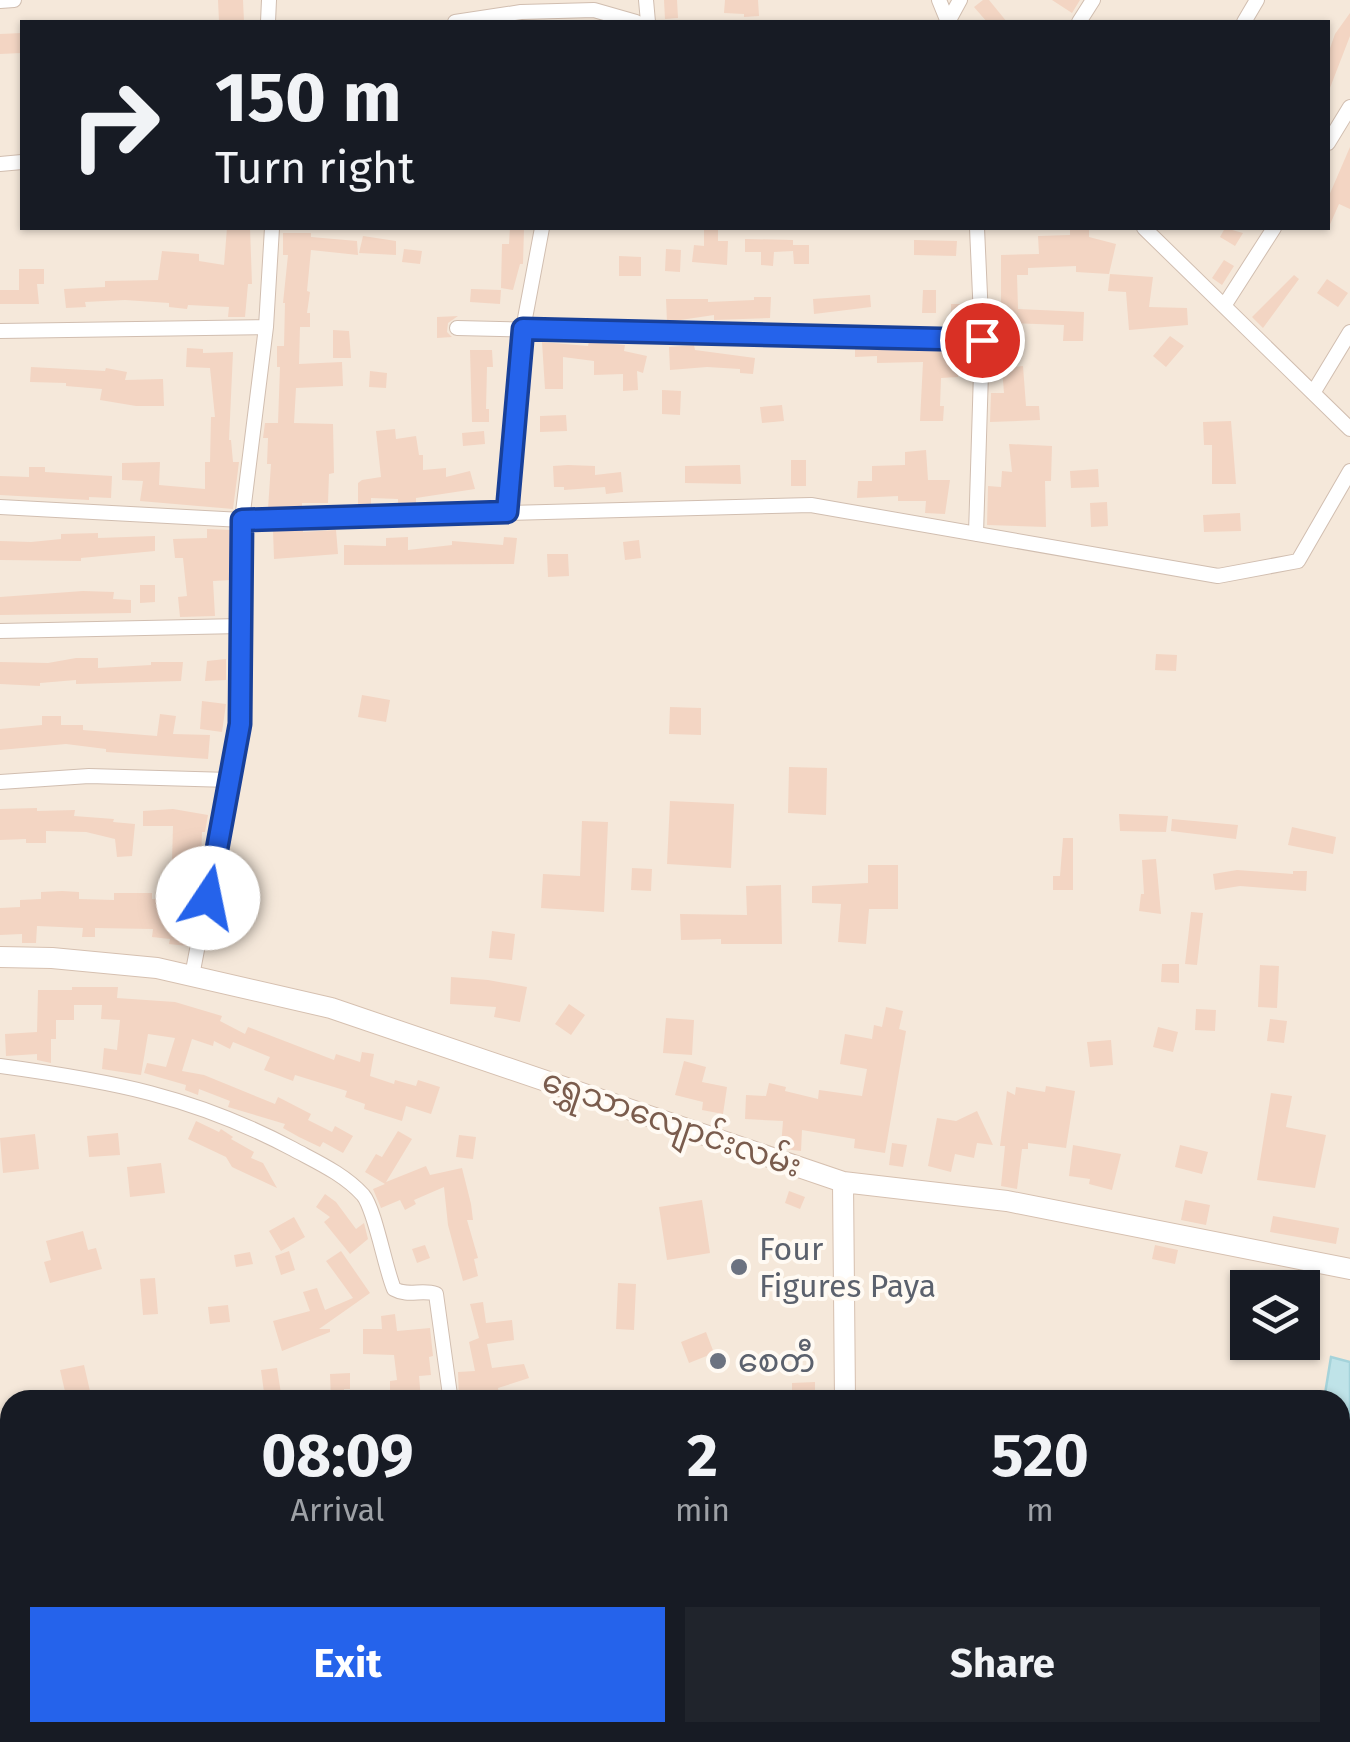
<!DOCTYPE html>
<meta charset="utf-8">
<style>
body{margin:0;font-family:"Fira Sans","Noto Sans Myanmar",sans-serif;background:#20242c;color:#f1f3f6;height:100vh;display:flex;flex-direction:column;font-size:38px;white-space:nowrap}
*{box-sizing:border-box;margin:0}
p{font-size:32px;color:#9ea1a6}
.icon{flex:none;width:55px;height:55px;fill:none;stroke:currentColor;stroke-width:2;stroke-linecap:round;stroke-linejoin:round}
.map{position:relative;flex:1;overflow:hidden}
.details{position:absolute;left:0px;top:1390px;width:1350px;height:352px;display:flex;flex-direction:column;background:#171b24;border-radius:30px 30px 0 0;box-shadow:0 2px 8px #0004}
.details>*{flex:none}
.guide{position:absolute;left:20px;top:20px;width:1310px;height:210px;border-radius:0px;box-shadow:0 2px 8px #0004;background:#171b24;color:#f1f3f6;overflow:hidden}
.controls{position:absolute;left:1230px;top:1270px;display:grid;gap:20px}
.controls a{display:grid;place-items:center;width:90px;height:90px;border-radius:0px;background:#171b24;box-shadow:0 2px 8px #0004;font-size:50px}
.pin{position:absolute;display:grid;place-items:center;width:85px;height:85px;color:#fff;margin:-42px;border:5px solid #fff;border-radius:50%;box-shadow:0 2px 10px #0007}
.me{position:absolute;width:110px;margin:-55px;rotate:11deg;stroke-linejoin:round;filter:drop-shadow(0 0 8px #0008)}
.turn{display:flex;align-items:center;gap:35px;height:210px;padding:0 30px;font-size:45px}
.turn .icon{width:130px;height:130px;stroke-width:2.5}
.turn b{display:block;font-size:70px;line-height:85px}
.eta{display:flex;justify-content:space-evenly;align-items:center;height:170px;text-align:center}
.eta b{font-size:60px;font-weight:700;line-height:70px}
.action{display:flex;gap:20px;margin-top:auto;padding:20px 30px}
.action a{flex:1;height:115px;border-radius:0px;background:#2563eb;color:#fff;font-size:40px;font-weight:700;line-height:115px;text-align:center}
.action a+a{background:#20242c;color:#f1f3f6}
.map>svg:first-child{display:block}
.residential{fill:#f5e8da;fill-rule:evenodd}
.water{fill:#bfe3e8;stroke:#a5d3da;stroke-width:2.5}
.building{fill:#f3d5c3}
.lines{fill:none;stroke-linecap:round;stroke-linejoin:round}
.street-casing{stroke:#d1beb0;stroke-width:16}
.secondary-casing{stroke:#d6c0b0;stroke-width:22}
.street{stroke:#fff;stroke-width:14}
.secondary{stroke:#fff;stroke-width:20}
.route-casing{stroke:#184099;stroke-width:25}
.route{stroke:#2563eb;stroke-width:18}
.worship-dot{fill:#6b7280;stroke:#fffaf3;stroke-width:4}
.labels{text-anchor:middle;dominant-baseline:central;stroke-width:8;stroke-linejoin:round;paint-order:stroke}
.street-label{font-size:32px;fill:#7a5c4d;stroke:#fffaf3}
.worship-label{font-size:32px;fill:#5b616d;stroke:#fffaf3;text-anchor:start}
</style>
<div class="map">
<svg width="1350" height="1742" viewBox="0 0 1350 1742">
<rect width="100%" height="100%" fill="#fdf6ec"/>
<path class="residential" d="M 0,0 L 1350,0 L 1350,1742 L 0,1742 ZM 22,22 L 1328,22 L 1328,228 L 22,228 ZM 1248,1288 L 1302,1288 L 1302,1342 L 1248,1342 ZM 10,1400 L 1340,1400 L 1340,1732 L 10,1732 Z"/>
<path class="water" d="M 1331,1357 L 1350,1362 L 1350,1537 L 1340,1535 L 1340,1400 L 1324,1400 Z
M 882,1732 L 1072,1732 L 1072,1733 L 1070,1742 L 881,1742 Z"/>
<path class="building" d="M 218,0 L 243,0 L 244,22 L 219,22 Z
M 664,0 L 677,0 L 678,18 L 665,19 Z
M 725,0 L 758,0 L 759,16 L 744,17 L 744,14 L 724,13 Z
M 983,0 L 989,0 L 1007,22 L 987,22 L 974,7 Z
M 1052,0 L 1080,0 L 1072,13 Z
M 1350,13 L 1350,36 L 1328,93 L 1328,54 L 1335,34 Z
M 22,33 L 22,53 L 0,54 L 0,34 Z
M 1350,147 L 1350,209 L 1339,204 L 1328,229 L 1328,198 Z
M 227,228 L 250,228 L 252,284 L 248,284 L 245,317 L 228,317 L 229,307 L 188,305 L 187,309 L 169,307 L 169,303 L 125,300 L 85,302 L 86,307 L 66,308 L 64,289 L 105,287 L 105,281 L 158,280 L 162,251 L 199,254 L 199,261 L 224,265 Z
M 510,228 L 524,228 L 523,264 L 520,264 L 513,290 L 501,288 L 502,244 L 509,244 Z
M 704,228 L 718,228 L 718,241 L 728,241 L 727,265 L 692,262 L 694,245 L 704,246 Z
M 1070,228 L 1089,228 L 1089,237 L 1116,244 L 1109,274 L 1076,272 L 1076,266 L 1028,268 L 1028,275 L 1017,275 L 1018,309 L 1084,312 L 1083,341 L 1063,341 L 1064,325 L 1007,323 L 1008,336 L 994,336 L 995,306 L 1001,306 L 1001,255 L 1039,254 L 1038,236 L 1070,235 Z
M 1225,228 L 1243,233 L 1235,246 L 1220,237 Z
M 283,233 L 311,233 L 311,237 L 357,241 L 358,255 L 311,250 L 307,291 L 310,292 L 307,313 L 310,313 L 310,327 L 300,327 L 299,364 L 342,362 L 343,386 L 296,388 L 294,423 L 333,424 L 334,473 L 329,474 L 328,503 L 302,503 L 302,508 L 268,509 L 271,464 L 267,464 L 268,438 L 263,438 L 265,423 L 278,423 L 280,367 L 277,367 L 277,346 L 284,346 L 285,303 L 283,303 L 288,255 L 283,255 Z
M 363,236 L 396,241 L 396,255 L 359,253 Z
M 745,239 L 793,240 L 793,245 L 809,245 L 809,264 L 794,264 L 793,251 L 774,252 L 773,266 L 761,265 L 761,252 L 745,252 Z
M 914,240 L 957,241 L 956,256 L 914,255 Z
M 404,249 L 422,251 L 420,264 L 402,262 Z
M 666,249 L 681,250 L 680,272 L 665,271 Z
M 619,256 L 641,257 L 641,276 L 619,276 Z
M 1224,260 L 1234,266 L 1222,285 L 1212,278 Z
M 19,269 L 44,269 L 44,284 L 37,284 L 39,304 L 0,304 L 0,290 L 19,290 Z
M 1110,274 L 1153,277 L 1149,307 L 1187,308 L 1188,325 L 1129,330 L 1126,292 L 1108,291 Z
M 1294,275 L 1299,279 L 1263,328 L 1252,317 Z
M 1327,279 L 1348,293 L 1338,307 L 1317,293 Z
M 471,289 L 501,290 L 500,304 L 470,302 Z
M 923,290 L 936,290 L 936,313 L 922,313 Z
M 870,295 L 871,307 L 814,314 L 813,299 Z
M 754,297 L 771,297 L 770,318 L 714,320 L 714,315 L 667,322 L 666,299 L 708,299 L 708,302 L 754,300 Z
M 951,304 L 970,304 L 970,324 L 951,324 Z
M 458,316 L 448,323 L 447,332 L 452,337 L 437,338 L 437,317 Z
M 333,330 L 349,331 L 351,358 L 333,358 Z
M 1170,336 L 1184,346 L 1166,367 L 1153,356 Z
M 542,342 L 588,346 L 589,342 L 625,345 L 624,351 L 647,356 L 643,373 L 637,371 L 638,390 L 623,391 L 623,374 L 594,375 L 594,361 L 563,357 L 563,389 L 545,389 Z
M 694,345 L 695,350 L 755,358 L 753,374 L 740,373 L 740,369 L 707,367 L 670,370 L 669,347 Z
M 187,348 L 203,349 L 203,353 L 233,352 L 229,440 L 231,440 L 233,462 L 239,462 L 233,509 L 140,501 L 143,481 L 122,480 L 122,463 L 160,462 L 159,485 L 205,489 L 205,462 L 210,462 L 211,417 L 215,417 L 210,368 L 186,367 Z
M 855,348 L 957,350 L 958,377 L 941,378 L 940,406 L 944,406 L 943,421 L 920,421 L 923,362 L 877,363 L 877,356 L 855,357 Z
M 470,350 L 492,350 L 493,367 L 487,367 L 486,409 L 489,409 L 489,422 L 472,422 Z
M 1023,366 L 1026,406 L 1039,406 L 1040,420 L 990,422 L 991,393 L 1004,393 L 1002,368 Z
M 31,367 L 105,371 L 106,368 L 127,372 L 125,380 L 163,379 L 164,406 L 136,406 L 100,400 L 102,389 L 66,386 L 66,383 L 30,382 Z
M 370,371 L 387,373 L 386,388 L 369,387 Z
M 662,390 L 681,391 L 680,415 L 662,414 Z
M 782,405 L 784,421 L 762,423 L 760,407 Z
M 566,415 L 567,431 L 540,432 L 540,416 Z
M 1231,421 L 1236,484 L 1212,484 L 1212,445 L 1204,445 L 1203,422 Z
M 395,429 L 396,439 L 416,436 L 419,455 L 423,455 L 423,470 L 446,468 L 446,477 L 470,471 L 475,489 L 416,498 L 416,505 L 398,505 L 398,499 L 371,498 L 371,505 L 358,505 L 358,483 L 362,480 L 381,477 L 376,431 Z
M 484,431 L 485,444 L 463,446 L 462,433 Z
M 1009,444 L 1052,446 L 1051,481 L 1045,481 L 1046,527 L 987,525 L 988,486 L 1001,487 L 1002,471 L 1012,472 Z
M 926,450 L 928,480 L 950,480 L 945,514 L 925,513 L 926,501 L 898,501 L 898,496 L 857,498 L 858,481 L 872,481 L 872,466 L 905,465 L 905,452 Z
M 791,460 L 806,460 L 806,486 L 791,486 Z
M 568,465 L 595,466 L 595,475 L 621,472 L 623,492 L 606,494 L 605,487 L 564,490 L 564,487 L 554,487 L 553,466 Z
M 740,465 L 741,484 L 685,483 L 685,466 Z
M 29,467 L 45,467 L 45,472 L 112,476 L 111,498 L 89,497 L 89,500 L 0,495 L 0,476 L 29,477 Z
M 1098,469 L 1099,487 L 1071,488 L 1070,471 Z
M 1107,502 L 1108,526 L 1091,527 L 1090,503 Z
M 1240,513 L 1241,531 L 1204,532 L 1203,515 Z
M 207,529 L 231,530 L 231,580 L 213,581 L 215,616 L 180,617 L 178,597 L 187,596 L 183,558 L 175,558 L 173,539 L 207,538 Z
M 303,529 L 303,532 L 336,530 L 338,554 L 274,559 L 273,530 Z
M 98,533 L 98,538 L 155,536 L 155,551 L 81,558 L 81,561 L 0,560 L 0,541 L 31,542 L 61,539 L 61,534 Z
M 408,537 L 408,550 L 452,545 L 452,541 L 503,545 L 504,537 L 517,538 L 514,564 L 344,565 L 344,545 L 386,546 L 386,538 Z
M 639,540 L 641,558 L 625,560 L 623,542 Z
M 547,554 L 568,554 L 569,576 L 548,577 Z
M 140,585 L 155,585 L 155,602 L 140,603 Z
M 83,591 L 114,592 L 113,599 L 131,600 L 131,613 L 0,615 L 0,597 Z
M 1156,654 L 1177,655 L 1176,671 L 1155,670 Z
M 76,658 L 98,658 L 98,668 L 151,665 L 151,662 L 183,662 L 181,681 L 76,684 L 76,680 L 40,683 L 40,686 L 0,684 L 0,662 L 48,663 Z
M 226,659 L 226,680 L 205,681 L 207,661 Z
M 362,695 L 390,700 L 386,722 L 358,717 Z
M 202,701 L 226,704 L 222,732 L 200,729 Z
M 670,707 L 701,708 L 701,735 L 669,734 Z
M 160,714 L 176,716 L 173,734 L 210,735 L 208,759 L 106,752 L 106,749 L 66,744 L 0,750 L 0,729 L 42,725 L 42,716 L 61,716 L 61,725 L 83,725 L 83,730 L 157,736 Z
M 789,767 L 827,768 L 826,815 L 788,813 Z
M 670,801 L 734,804 L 731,868 L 667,864 Z
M 37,808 L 37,811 L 75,810 L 74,816 L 114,819 L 113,822 L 135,824 L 132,856 L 117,857 L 115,839 L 86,832 L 46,831 L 46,843 L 26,843 L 26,839 L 0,840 L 0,809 Z
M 173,809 L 208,815 L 205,832 L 202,832 L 201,863 L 172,862 L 173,826 L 143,826 L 143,811 Z
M 1119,814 L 1168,816 L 1166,832 L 1120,831 Z
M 1172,819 L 1238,825 L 1236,839 L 1171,831 Z
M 582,821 L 608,822 L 604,912 L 541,908 L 543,874 L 580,876 Z
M 1292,827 L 1336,837 L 1333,854 L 1288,845 Z
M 1063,838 L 1073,838 L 1073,890 L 1053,890 L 1053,876 L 1060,876 Z
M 1156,859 L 1161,914 L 1139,911 L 1141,894 L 1144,894 L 1142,860 Z
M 868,865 L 898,865 L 898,909 L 869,909 L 866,944 L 838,942 L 841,904 L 812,903 L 812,886 L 868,883 Z
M 632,868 L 652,869 L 651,891 L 631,890 Z
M 1237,870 L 1293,874 L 1293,871 L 1307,871 L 1306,891 L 1240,886 L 1215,890 L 1213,874 Z
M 781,885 L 782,944 L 721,944 L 721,939 L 681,940 L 680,914 L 747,915 L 746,886 Z
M 62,891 L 79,892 L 79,899 L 114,900 L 114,893 L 152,893 L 152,899 L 195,902 L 187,946 L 169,944 L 170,939 L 152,937 L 153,929 L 95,928 L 95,937 L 82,937 L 83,928 L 37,926 L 36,943 L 22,943 L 22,934 L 0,935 L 0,908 L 20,907 L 20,900 L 41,899 L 41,892 Z
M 1191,912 L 1203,913 L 1197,965 L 1185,964 Z
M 492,931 L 515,934 L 512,960 L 489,958 Z
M 1162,964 L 1179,964 L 1179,983 L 1161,982 Z
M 1260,965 L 1279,966 L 1277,1008 L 1258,1007 Z
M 451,977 L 488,980 L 527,987 L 520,1022 L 494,1017 L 496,1007 L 450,1004 Z
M 72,987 L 118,987 L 117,998 L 175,1002 L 222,1016 L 220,1021 L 245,1034 L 248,1027 L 334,1060 L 336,1054 L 360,1062 L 362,1052 L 374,1054 L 370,1076 L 394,1084 L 395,1080 L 416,1086 L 418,1080 L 440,1087 L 431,1114 L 406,1106 L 402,1121 L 364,1109 L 365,1104 L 345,1097 L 347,1091 L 295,1075 L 293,1081 L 264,1070 L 270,1057 L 233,1042 L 230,1049 L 214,1041 L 213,1046 L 192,1039 L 182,1071 L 204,1075 L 275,1104 L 278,1097 L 311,1114 L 308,1120 L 332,1132 L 335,1126 L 353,1136 L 343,1153 L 323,1142 L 320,1147 L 299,1137 L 283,1128 L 285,1124 L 228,1107 L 230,1101 L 199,1089 L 198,1095 L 185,1090 L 186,1085 L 144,1073 L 147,1063 L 166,1067 L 175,1038 L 148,1034 L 141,1075 L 102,1069 L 104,1048 L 117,1050 L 120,1020 L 101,1019 L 102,1005 L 74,1005 L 74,1020 L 56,1020 L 56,1039 L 51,1039 L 51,1063 L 37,1060 L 37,1054 L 6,1056 L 5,1034 L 37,1032 L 38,990 L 72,990 Z
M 569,1004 L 585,1015 L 571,1035 L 555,1024 Z
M 886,1007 L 903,1011 L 899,1029 L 906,1031 L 885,1153 L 854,1148 L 855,1139 L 802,1130 L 801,1151 L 792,1150 L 781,1147 L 783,1121 L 745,1119 L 746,1095 L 766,1096 L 769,1083 L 786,1087 L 785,1091 L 818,1099 L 819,1090 L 862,1096 L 867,1069 L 840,1064 L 845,1034 L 872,1039 L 874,1025 L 882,1027 Z
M 1196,1009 L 1216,1010 L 1215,1031 L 1195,1030 Z
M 666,1018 L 694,1020 L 692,1055 L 663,1053 Z
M 1270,1019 L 1287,1021 L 1284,1043 L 1267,1041 Z
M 1158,1027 L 1178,1032 L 1173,1052 L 1153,1047 Z
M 1111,1040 L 1113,1065 L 1090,1067 L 1087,1042 Z
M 684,1061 L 706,1067 L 702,1082 L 727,1087 L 723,1114 L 702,1110 L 703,1102 L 675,1095 Z
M 1046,1086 L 1075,1091 L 1066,1148 L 1028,1143 L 1028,1149 L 1022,1149 L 1017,1189 L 1001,1186 L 1005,1146 L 1000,1146 L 1007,1091 L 1015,1095 L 1016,1087 L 1045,1092 Z
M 1271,1093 L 1292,1096 L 1286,1127 L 1326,1135 L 1315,1188 L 1257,1180 Z
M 977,1111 L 993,1145 L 977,1143 L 974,1158 L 955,1154 L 951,1172 L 928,1166 L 937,1118 L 956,1121 Z
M 196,1121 L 219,1132 L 221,1129 L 233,1137 L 231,1139 L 254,1152 L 251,1158 L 263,1163 L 277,1188 L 232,1167 L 226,1157 L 188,1139 Z
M 398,1131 L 412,1139 L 386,1182 L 426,1166 L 430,1175 L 462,1168 L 471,1204 L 473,1220 L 467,1220 L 478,1258 L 474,1259 L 478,1276 L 463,1281 L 448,1225 L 444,1187 L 414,1200 L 416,1204 L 405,1210 L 400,1200 L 381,1208 L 373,1189 L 385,1184 L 365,1172 L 376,1154 L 382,1157 Z
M 118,1133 L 120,1155 L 89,1157 L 87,1136 Z
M 35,1134 L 39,1169 L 3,1173 L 0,1138 Z
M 459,1135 L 476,1137 L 473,1159 L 456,1157 Z
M 892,1143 L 907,1145 L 903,1167 L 889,1165 Z
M 1073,1145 L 1121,1154 L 1112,1190 L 1089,1184 L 1090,1179 L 1069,1176 Z
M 1180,1145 L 1208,1152 L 1202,1174 L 1175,1167 Z
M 161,1163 L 165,1193 L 130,1197 L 127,1167 Z
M 789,1191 L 805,1197 L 800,1209 L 785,1203 Z
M 325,1194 L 336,1202 L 356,1229 L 364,1223 L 368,1239 L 350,1254 L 324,1222 L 330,1217 L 316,1207 Z
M 702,1200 L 710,1253 L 667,1260 L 659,1207 Z
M 1185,1200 L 1210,1205 L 1206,1225 L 1181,1220 Z
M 1273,1216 L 1339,1228 L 1336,1244 L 1270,1232 Z
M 294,1217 L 305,1237 L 281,1251 L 269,1231 Z
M 83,1231 L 88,1250 L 96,1248 L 102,1269 L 50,1283 L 44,1262 L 51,1260 L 46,1241 Z
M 425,1245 L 430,1258 L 417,1263 L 412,1249 Z
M 1155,1245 L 1178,1250 L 1175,1264 L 1152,1259 Z
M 289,1251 L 295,1270 L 281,1275 L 275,1256 Z
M 341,1251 L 370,1293 L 356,1303 L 353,1299 L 356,1303 L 319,1329 L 330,1329 L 330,1332 L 282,1351 L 273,1321 L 310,1311 L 303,1292 L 317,1288 L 325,1310 L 353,1298 L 326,1261 Z
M 250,1252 L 253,1264 L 236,1267 L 234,1255 Z
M 155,1278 L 158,1314 L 143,1315 L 140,1279 Z
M 618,1283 L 636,1284 L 634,1330 L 616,1329 Z
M 483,1302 L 486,1323 L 512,1320 L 514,1340 L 487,1344 L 492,1368 L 524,1364 L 529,1378 L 498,1388 L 500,1400 L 459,1400 L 458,1372 L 475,1371 L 469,1342 L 479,1338 L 470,1304 Z
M 228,1305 L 230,1322 L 210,1324 L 208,1307 Z
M 395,1314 L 397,1331 L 430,1328 L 433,1356 L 429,1357 L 431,1375 L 419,1376 L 421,1400 L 390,1400 L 390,1381 L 397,1380 L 394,1355 L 363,1354 L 363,1329 L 382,1329 L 381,1316 Z
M 706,1332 L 714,1353 L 689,1363 L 681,1342 Z
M 84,1365 L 92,1400 L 67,1400 L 60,1370 Z
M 277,1368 L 282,1400 L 265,1400 L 261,1370 Z
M 350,1373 L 350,1389 L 344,1389 L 344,1400 L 331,1400 L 330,1374 Z
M 815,1382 L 815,1400 L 792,1400 L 792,1383 Z"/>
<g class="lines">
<defs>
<path id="street" d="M 646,0 L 648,22
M 939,0 L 948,22
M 0,1 L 14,0
M 268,22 L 269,0
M 455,22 L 521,12 L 594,10 L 636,22
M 948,22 L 960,0
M 1079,22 L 1093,0
M 1244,22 L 1257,0
M 1328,143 L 1350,107
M 0,164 L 22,162
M 1144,228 L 1350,429
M 1224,306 L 1274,228
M 457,328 L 982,340
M 0,331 L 266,327
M 1313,393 L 1350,332
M 0,507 L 242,520 L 811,505 L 1218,576 L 1298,561 L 1350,471
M 507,513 L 523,329 L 542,228
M 976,534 L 982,340 L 977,228
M 0,631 L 241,626
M 0,782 L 89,776 L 230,780
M 192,976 L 240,725 L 242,520 L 266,327 L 272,228
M 0,1066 C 111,1081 193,1096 293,1149 C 317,1162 344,1174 363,1195 C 375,1209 385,1268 394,1289 C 408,1297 422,1289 436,1294 L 450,1395
M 0,1538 L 10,1536
M 0,1652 L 10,1678
M 31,1732 L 35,1742
M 259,1732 L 261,1742
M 584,1732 L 628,1742"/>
<path id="secondary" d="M 0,957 L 52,958 L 157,968 L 331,1008 L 843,1182 L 1007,1201 L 1350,1269
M 843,1182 L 845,1400
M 847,1732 L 847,1742"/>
</defs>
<use href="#street" class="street-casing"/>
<use href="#secondary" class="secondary-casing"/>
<use href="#street" class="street"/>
<use href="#secondary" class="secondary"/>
</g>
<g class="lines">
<defs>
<path id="route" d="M 208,898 L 240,724 L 242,520 L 507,512 L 523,329 L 982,340"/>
</defs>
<use href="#route" class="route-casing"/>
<use href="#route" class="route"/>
</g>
<g class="worship-dot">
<circle cx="739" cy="1267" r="10"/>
<circle cx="718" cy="1361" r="10"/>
</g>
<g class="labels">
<g class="street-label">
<text transform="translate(672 1123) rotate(19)">ရွှေသာလျောင်းလမ်း</text>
</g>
<g class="worship-label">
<text x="759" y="1249">Four<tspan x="759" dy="37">Figures Paya</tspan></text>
<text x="738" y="1361">စေတီ</text>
</g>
</g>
</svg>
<div class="controls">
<a><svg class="icon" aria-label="layers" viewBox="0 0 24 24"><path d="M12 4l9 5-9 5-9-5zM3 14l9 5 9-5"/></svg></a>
</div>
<div class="pin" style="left:982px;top:340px;background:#d93025"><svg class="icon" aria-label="arrive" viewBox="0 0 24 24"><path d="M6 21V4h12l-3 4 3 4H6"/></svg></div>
<svg class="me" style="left:208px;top:898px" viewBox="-20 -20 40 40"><circle r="19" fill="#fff"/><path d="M0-13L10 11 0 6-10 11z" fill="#2563eb"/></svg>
<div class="guide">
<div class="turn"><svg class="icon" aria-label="right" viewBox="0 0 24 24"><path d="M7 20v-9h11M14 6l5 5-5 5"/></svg><div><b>150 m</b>Turn right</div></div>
</div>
<section class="details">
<div class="eta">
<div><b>08:09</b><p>Arrival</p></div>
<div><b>2</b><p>min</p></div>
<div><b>520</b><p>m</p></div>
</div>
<div class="action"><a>Exit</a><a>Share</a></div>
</section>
</div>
